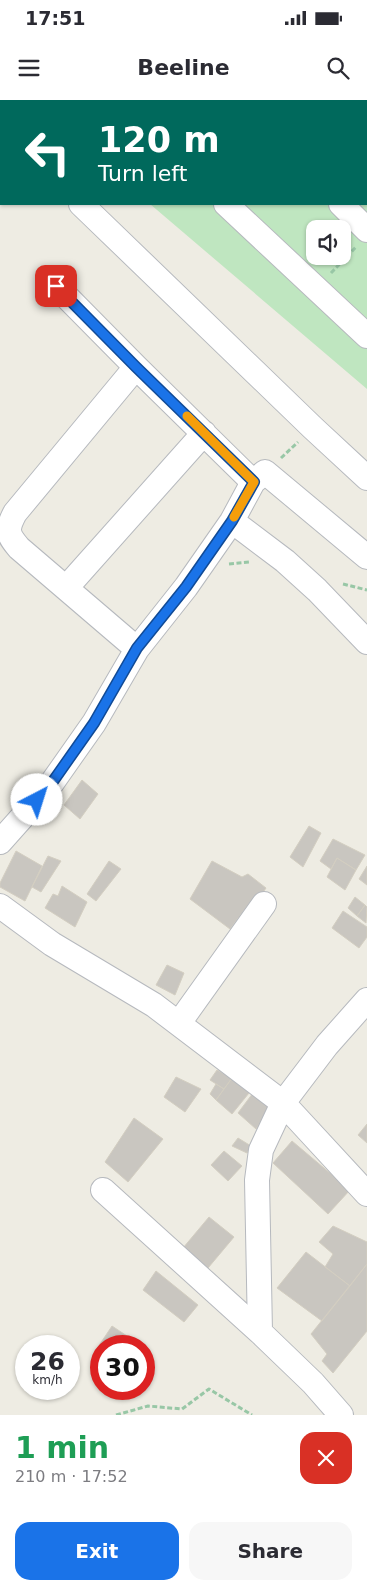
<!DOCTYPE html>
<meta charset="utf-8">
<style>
body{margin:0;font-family:"DejaVu Sans",sans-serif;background:#f7f7f7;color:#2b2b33;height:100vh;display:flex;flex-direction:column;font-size:19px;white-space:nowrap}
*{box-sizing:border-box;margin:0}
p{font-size:16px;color:#7c7c81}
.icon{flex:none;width:28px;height:28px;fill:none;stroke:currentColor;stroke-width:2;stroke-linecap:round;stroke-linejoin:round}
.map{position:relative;height:1315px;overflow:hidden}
.panel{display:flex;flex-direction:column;background:#fff;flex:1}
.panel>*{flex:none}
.banner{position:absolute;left:0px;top:0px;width:368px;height:105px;box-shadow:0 1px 4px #0004;background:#00695c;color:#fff;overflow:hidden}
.fabs{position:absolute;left:306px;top:120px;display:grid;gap:10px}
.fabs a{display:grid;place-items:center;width:45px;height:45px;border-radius:10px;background:#fff;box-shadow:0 1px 4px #0004;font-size:25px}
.speed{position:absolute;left:15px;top:1235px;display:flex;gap:10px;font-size:25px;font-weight:700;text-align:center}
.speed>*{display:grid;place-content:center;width:65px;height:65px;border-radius:50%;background:#fff;box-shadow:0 1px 4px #0004;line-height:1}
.speed small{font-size:12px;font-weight:400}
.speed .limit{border:8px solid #d22;background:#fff;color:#111}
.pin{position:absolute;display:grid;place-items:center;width:42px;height:42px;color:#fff;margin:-21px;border-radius:10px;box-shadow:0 2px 8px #0006}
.me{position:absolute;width:55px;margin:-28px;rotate:40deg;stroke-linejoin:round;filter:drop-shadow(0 0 4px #0008)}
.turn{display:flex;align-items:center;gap:18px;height:105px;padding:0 15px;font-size:22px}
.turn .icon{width:65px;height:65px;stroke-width:2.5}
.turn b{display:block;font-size:35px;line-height:42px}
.round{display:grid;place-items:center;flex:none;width:52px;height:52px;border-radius:15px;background:#f7f7f7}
.headline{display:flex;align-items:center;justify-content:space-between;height:85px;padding:0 15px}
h1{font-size:30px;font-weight:700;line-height:38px;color:#1e9e55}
.cta{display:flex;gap:10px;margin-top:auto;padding:10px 15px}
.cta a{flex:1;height:58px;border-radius:15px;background:#1a73e8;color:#fff;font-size:20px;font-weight:700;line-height:58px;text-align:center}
.cta a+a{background:#f7f7f7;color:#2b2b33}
.status{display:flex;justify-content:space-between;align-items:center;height:35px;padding:0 25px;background:#fff;direction:ltr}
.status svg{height:14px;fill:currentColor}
header{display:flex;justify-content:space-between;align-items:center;height:65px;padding:0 15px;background:#fff;font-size:22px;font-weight:700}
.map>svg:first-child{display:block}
.green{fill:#bfe6c0;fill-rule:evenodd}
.building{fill:#c9c6c0;stroke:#d3cec1}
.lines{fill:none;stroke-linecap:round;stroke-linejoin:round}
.minor-casing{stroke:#b6b9be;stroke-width:26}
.path{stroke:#98c7a6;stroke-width:3;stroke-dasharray:5 2.5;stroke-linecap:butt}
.minor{stroke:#fff;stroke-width:24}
.route-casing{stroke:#114b97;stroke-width:12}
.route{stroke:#1a73e8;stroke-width:9}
.slow{stroke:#f59e0b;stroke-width:9}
</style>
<div class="status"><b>17:51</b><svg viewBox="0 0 49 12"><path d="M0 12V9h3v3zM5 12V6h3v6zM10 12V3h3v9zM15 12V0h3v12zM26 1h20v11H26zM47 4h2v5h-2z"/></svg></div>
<header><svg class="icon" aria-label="menu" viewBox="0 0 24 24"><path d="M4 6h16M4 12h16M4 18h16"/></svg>Beeline<svg class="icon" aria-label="search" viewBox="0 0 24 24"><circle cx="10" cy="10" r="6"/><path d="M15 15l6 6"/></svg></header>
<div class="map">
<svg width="367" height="1315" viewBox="0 0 367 1315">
<rect width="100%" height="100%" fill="#eeece3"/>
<path class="green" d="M 70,0 L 367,0 L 367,289 L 150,104 L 366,104 L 366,1 L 69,1 ZM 315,129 L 342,129 L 342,156 L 315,156 Z"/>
<path class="building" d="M 82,680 L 98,694 L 80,719 L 64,705 Z
M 309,726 L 321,733 L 303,767 L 290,757 Z
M 333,739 L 365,755 L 356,770 L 337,758 L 331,769 L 320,761 Z
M 16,751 L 42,766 L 25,801 L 0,787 L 0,783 Z
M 48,756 L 61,761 L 41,792 L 32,787 Z
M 337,758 L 356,770 L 345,790 L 327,777 Z
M 109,761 L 121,769 L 96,801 L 87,794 Z
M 212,761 L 242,777 L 248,774 L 266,788 L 255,804 L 251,801 L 230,829 L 190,799 Z
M 367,766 L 367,785 L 359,779 Z
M 62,786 L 87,802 L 75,827 L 45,808 L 53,794 L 58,796 Z
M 355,797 L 365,805 L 357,816 L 348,808 Z
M 365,805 L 367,807 L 366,823 L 357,816 Z
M 343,811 L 367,827 L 367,837 L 359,848 L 332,828 Z
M 167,865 L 184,873 L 175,895 L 156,885 Z
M 217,970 L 232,978 L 224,989 L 210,980 Z
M 176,977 L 201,989 L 185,1012 L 164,997 Z
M 232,978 L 249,993 L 232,1014 L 216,1000 Z
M 216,984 L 224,989 L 216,1000 L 210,994 Z
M 253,993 L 270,1007 L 256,1029 L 238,1013 Z
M 134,1018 L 163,1039 L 128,1082 L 105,1062 Z
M 367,1024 L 367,1043 L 358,1035 Z
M 238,1038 L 251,1046 L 247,1053 L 232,1046 Z
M 292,1041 L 350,1090 L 328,1114 L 273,1063 Z
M 224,1051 L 242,1066 L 228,1081 L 211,1065 Z
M 209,1117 L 234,1137 L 208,1168 L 183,1148 Z
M 333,1126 L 367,1142 L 367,1164 L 350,1186 L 325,1167 L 333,1154 L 319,1142 Z
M 306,1152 L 350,1186 L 322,1221 L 277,1188 Z
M 367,1164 L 367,1231 L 333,1273 L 322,1261 L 327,1254 L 311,1234 Z
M 156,1171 L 198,1205 L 184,1222 L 143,1190 Z
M 112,1226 L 133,1240 L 128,1246 L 104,1246 L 100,1244 Z"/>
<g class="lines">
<defs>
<path id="minor" d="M 240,0 L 241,1
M 354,0 L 356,1
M 159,1 L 160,0
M 0,26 L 1,27
M 81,104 L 313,328 L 367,378
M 226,104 L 367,236
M 341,104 L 367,130
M 56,186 L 136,267 L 253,382
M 136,267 L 15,413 C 6,430 7,434 19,448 L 137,549
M 232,421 L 285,461 L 317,490 L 367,542
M 66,488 L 204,333
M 0,742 L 49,687 L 94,623 L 137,549 L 186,487 L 232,421 L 253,382 L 265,372 L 367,457
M 0,806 L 52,844 L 154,905 L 283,1003 L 367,1094
M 179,923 L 264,804
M 103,1090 L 260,1232
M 341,1315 L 313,1283 L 260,1232 L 257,1080 L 261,1050 L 283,1003 L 327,945 L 367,900"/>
</defs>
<use href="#minor" class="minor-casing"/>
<path class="path" d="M 331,173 L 356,147
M 281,358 L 298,342
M 229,464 L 250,462
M 343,484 L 367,490
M 116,1315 L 148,1306 L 182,1309 L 209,1289 L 252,1315"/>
<use href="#minor" class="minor"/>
</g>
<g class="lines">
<defs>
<path id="route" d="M 37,700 L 49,687 L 94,623 L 137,548 L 186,487 L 232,421 L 254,382 L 136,267 L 56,186"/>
</defs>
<use href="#route" class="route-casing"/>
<use href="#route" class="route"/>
<path class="slow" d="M 187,316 L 254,382 L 234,417"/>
</g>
</svg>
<div class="fabs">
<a><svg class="icon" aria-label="sound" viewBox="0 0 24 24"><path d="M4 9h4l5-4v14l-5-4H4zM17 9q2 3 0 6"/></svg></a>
</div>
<div class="speed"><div>26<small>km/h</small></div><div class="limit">30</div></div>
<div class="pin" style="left:56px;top:186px;background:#d93025"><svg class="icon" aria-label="arrive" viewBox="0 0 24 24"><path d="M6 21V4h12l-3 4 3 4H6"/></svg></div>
<svg class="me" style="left:37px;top:700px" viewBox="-20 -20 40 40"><circle r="19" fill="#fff"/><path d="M0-13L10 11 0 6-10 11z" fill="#1a73e8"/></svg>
<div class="banner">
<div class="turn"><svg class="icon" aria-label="left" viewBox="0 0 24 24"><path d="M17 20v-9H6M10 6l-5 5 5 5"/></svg><div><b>120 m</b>Turn left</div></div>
</div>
</div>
<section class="panel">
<div class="headline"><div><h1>1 min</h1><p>210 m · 17:52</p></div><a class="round" style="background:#d93025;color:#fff"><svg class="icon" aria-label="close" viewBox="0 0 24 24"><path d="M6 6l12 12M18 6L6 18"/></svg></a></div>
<div class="cta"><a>Exit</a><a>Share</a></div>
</section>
